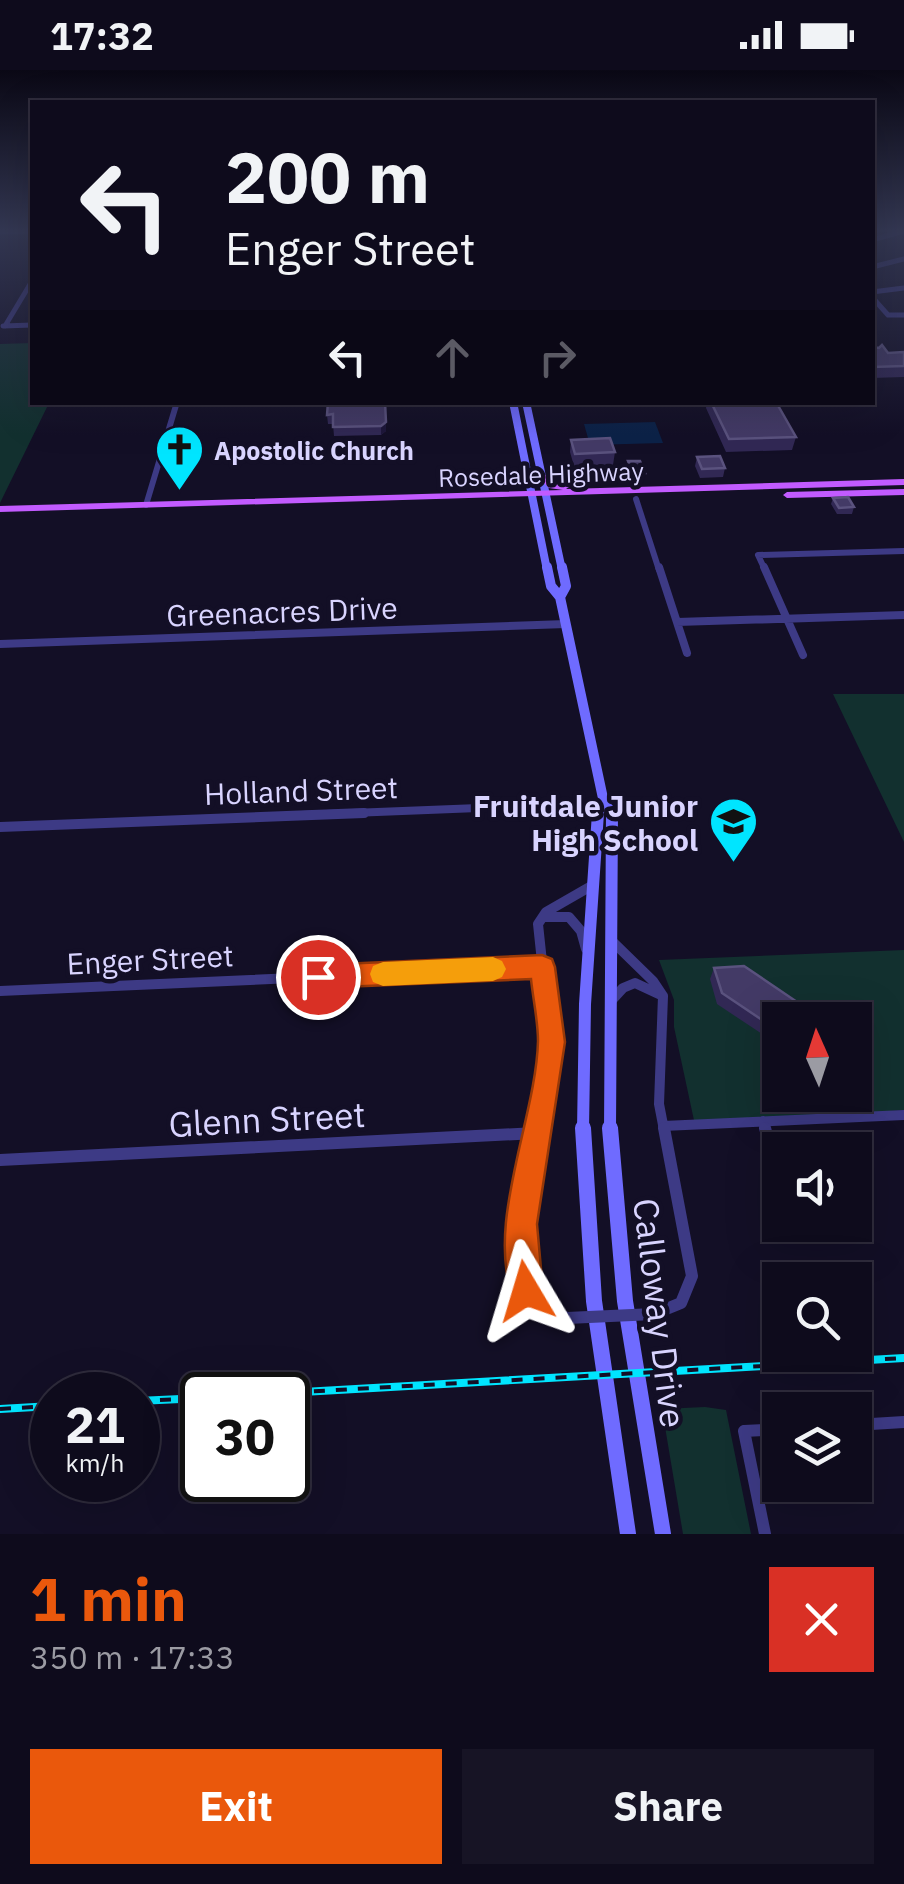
<!DOCTYPE html>
<meta charset="utf-8">
<style>
body{margin:0;font-family:"IBM Plex Sans",sans-serif;background:#171425;color:#f1f3f6;height:100vh;display:flex;flex-direction:column;font-size:38px;white-space:nowrap}
*{box-sizing:border-box;margin:0}
p{font-size:32px;color:#9b9ba3}
.icon{flex:none;width:55px;height:55px;fill:none;stroke:currentColor;stroke-width:2;stroke-linecap:round;stroke-linejoin:round}
.map{position:relative;height:1464px;overflow:hidden}
.side{display:flex;flex-direction:column;background:#0e0b1c;flex:1}
.side>*{flex:none}
.top-card{position:absolute;left:30px;top:30px;width:845px;height:305px;border-radius:0px;box-shadow:0 10px 40px #0002,0 0 0 2px #2e2b3b;background:#0e0b1c;color:#f1f3f6;overflow:hidden}
.needle{width:65px;rotate:357deg}
.fabs{position:absolute;left:762px;top:932px;display:grid;gap:20px}
.fabs a{display:grid;place-items:center;width:110px;height:110px;border-radius:0px;background:#0e0b1c;box-shadow:0 10px 40px #0002,0 0 0 2px #2e2b3b;font-size:50px}
.speed{position:absolute;left:30px;top:1302px;display:flex;gap:20px;font-size:50px;font-weight:700;text-align:center}
.speed>*{display:grid;place-content:center;width:130px;height:130px;border-radius:50%;background:#0e0b1c;box-shadow:0 10px 40px #0002,0 0 0 2px #2e2b3b;line-height:1}
.speed small{font-size:25px;font-weight:400}
.speed .limit{border:5px solid #111;border-radius:15px;background:#fff;color:#111}
.pin{position:absolute;display:grid;place-items:center;width:85px;height:85px;color:#fff;margin:-42px;border:5px solid #fff;border-radius:50%;box-shadow:0 2px 10px #0007}
.me{position:absolute;width:110px;margin:-55px;rotate:353deg;stroke-linejoin:round;filter:drop-shadow(0 0 8px #0008)}
.turn{display:flex;align-items:center;gap:35px;height:210px;padding:0 30px;font-size:45px}
.turn .icon{width:130px;height:130px;stroke-width:2.5}
.turn b{display:block;font-size:70px;line-height:85px}
.lanes{display:flex;align-items:center;height:95px;padding:0 30px;background:#0003;justify-content:center;gap:50px;direction:ltr}
.lanes .off{opacity:.35}
.round{display:grid;place-items:center;flex:none;width:105px;height:105px;border-radius:0px;background:#171425}
.summary{display:flex;align-items:center;justify-content:space-between;height:170px;padding:0 30px}
h1{font-size:60px;font-weight:700;line-height:75px;color:#ea580c}
.action{display:flex;gap:20px;margin-top:auto;padding:20px 30px}
.action a{flex:1;height:115px;border-radius:0px;background:#ea580c;color:#fff;font-size:40px;font-weight:700;line-height:115px;text-align:center}
.action a+a{background:#171425;color:#f1f3f6}
.status{display:flex;justify-content:space-between;align-items:center;height:70px;padding:0 50px;background:#0e0b1c;direction:ltr}
.status svg{height:28px;fill:currentColor}
.map>svg:first-child{display:block}
.green{fill:#12302f;fill-rule:evenodd}
.water{fill:#0c2248}
.lines{fill:none;stroke-linecap:round;stroke-linejoin:round}
.minor-far4{stroke:#3d3a85;stroke-width:5}
.minor-far3{stroke:#3d3a85;stroke-width:6}
.minor-far2{stroke:#3d3a85;stroke-width:8}
.minor-far1{stroke:#3d3a85;stroke-width:10}
.minor{stroke:#3d3a85;stroke-width:12}
.tertiary{stroke:#3d3a85;stroke-width:5}
.secondary-far3{stroke:#6f6bff;stroke-width:8}
.secondary-far2{stroke:#6f6bff;stroke-width:10}
.secondary-far1{stroke:#6f6bff;stroke-width:12}
.secondary{stroke:#6f6bff;stroke-width:16}
.primary{fill:#c25bff;fill-rule:evenodd}
.rail-casing{stroke:#00e5ff;stroke-width:8}
.rail{stroke:#130f26;stroke-width:4;stroke-dasharray:11;stroke-linecap:butt}
.minor-bridge{stroke:#3d3a85;stroke-width:12}
.wall{fill:#312854}
.shaded-wall{fill:#1d163a}
.building{fill:#433a66;stroke:#5a527e;stroke-width:2.5}
.route{fill:#ea580c;stroke:#983908;stroke-width:2.5}
.slow{fill:#f59e0b}
.labels{text-anchor:middle;dominant-baseline:central;stroke-width:9;stroke-linejoin:round;paint-order:stroke}
.far-poi-label{font-size:25px;font-weight:bold;fill:#d9d4ff;stroke:#130f26;text-anchor:start}
.far-street-label{font-size:25px;fill:#d9d4ff;stroke:#130f26}
.street-label{font-size:30px;fill:#d9d4ff;stroke:#130f26}
.poi-label{font-size:30px;font-weight:bold;fill:#d9d4ff;stroke:#130f26;text-anchor:end}
.near-street-label{font-size:35px;fill:#d9d4ff;stroke:#130f26}
</style>
<div class="status"><b>17:32</b><svg viewBox="0 0 49 12"><path d="M0 12V9h3v3zM5 12V6h3v6zM10 12V3h3v9zM15 12V0h3v12zM26 1h20v11H26zM47 4h2v5h-2z"/></svg></div>
<div class="map">
<svg width="904" height="1464" viewBox="0 0 904 1464">
<rect width="100%" height="100%" fill="#130f26"/>
<path class="green" d="M 32,273 L 32,332 L 49,333 L 0,433 L 0,274 Z
M 833,624 L 904,624 L 904,772 Z
M 904,880 L 904,1040 L 695,1055 L 674,957 L 674,930 L 659,890 ZM 780,950 L 855,950 L 855,1025 L 780,1025 Z
M 705,1337 L 726,1340 L 751,1464 L 683,1464 L 662,1339 Z"/>
<path class="water" d="M 655,352 L 663,373 L 590,375 L 584,354 Z"/>
<g class="lines">
<path class="minor-far4" d="M 872,170 L 904,161
M 872,197 L 904,189
M 872,222 L 904,218
M 872,227 L 888,245 L 904,245
M 3,256 L 32,255
M 5,256 L 32,211"/>
<path class="minor-far3" d="M 636,429 L 659,500
M 146,435 L 177,332
M 765,500 L 758,485 L 904,481"/>
<path class="minor-far2" d="M 659,497 L 687,583
M 764,497 L 803,585
M 677,552 L 904,545
M 0,574 L 566,554
M 301,745 L 604,733"/>
<path class="minor-far1" d="M 0,757 L 364,743
M 543,847 L 569,847 L 581,861 L 586,879
M 0,921 L 542,897
M 663,926 L 659,1034 L 664,1060
M 611,931 L 623,918 L 635,913 L 663,926 L 653,911 L 613,872
M 763,1051 L 766,1060
M 663,1056 L 904,1045
M 537,1060 L 551,977 L 538,854 L 546,842 L 593,815"/>
<path class="minor" d="M 538,1058 C 527,1110 502,1190 537,1237 L 567,1248
M 765,1058 L 780,1112
M 0,1090 L 537,1063
M 654,1244 L 681,1233 L 692,1206 L 664,1058
M 855,1355 L 904,1352
M 765,1464 L 744,1361 L 780,1359"/>
<path class="tertiary" d="M 0,162 L 32,161"/>
<path class="secondary-far3" d="M 513,332 L 547,500
M 526,332 L 562,500"/>
<path class="secondary-far2" d="M 547,497 L 551,516 L 560,527 L 604,733 L 614,745
M 560,527 L 566,516 L 562,497
M 597,745 L 604,733"/>
<path class="secondary-far1" d="M 583,1060 L 585,934 L 598,743
M 610,1060 L 612,743"/>
<path class="secondary" d="M 583,1058 L 594,1231 L 628,1464
M 610,1058 L 625,1231 L 663,1464"/>
<path class="primary" d="M 540,405 L 546,405 L 555,414 L 568,415 L 569,417 L 566,419 L 904,409 L 904,415 L 0,442 L 0,436 L 563,420 L 549,418 L 540,409 Z
M 904,419 L 904,425 L 787,428 L 783,425 L 787,422 Z"/>
<defs>
<path id="rail" d="M 248,1325 L 904,1288
M 138,1331 L 202,1328
M 0,1339 L 52,1336"/>
</defs>
<use href="#rail" class="rail-casing"/>
<use href="#rail" class="rail"/>
<path class="minor-bridge" d="M 567,1248 L 654,1244"/>
</g>
<path class="wall" d="M 872,277 L 888,283 L 904,282 L 904,307 L 872,308 Z
M 385,332 L 386,361 L 381,365 L 334,366 L 333,354 L 328,354 L 327,345 Z
M 489,332 L 501,332 L 501,336 L 490,337 Z
M 707,332 L 776,332 L 796,367 L 792,380 L 726,382 L 706,338 Z
M 571,370 L 615,382 L 613,395 L 574,396 L 570,382 Z
M 697,387 L 725,398 L 723,407 L 700,408 L 695,396 Z
M 628,391 L 645,403 L 643,409 L 632,410 L 627,398 Z
M 833,428 L 854,437 L 852,444 L 837,444 L 831,434 Z
M 714,898 L 780,950 L 780,976 L 717,934 L 710,909 Z"/>
<path class="shaded-wall" d="M 385,332 L 386,361 L 381,365 L 381,356 Z"/>
<path class="building" d="M 882,275 L 888,283 L 904,282 L 904,296 L 872,297 L 872,277 L 879,278 Z
M 328,332 L 385,332 L 386,352 L 381,356 L 333,357 L 333,344 L 327,345 Z
M 711,332 L 776,332 L 796,367 L 729,369 Z
M 610,368 L 615,382 L 575,384 L 571,370 Z
M 720,386 L 725,398 L 702,399 L 697,387 Z
M 628,391 L 640,391 L 645,403 L 633,403 Z
M 848,427 L 854,437 L 839,438 L 833,428 Z
M 744,896 L 806,938 L 798,950 L 780,950 L 780,962 L 722,923 L 714,898 Z"/>
<linearGradient id="sky" x2="0" y2="1"><stop stop-color="#0a0815"/><stop offset="0.44" stop-color="#333752"/><stop offset="1" stop-color="#333752" stop-opacity="0"/></linearGradient>
<rect width="904" height="365" fill="url(#sky)"/>
<path class="route" d="M 542,885 L 552,889 L 555,897 L 565,972 L 537,1154 L 543,1221 L 538,1233 L 526,1238 L 515,1233 C 483,1157 536,1050 538,971 C 538,951 533,929 531,909 L 318,918 L 309,915 L 305,907 L 309,898 L 318,895 Z"/>
<path class="slow" d="M 493,887 L 502,891 L 506,899 L 502,907 L 493,911 L 383,916 L 373,912 L 370,904 L 373,896 L 383,892 Z"/>
<defs>
<symbol id="church-pin" viewBox="-11 -11 22 30"><path d="M0 17L-7.5 6A9.5 9.5 0 1 1 7.5 6Z" fill="#00e5ff" stroke="#130f26"/><path d="M-1.2-6h2.4v3.5h3.3v2.4h-3.3V6h-2.4V-.1h-3.3v-2.4h3.3Z" fill="#111"/></symbol>
<symbol id="school-pin" viewBox="-11 -11 22 30"><path d="M0 17L-7.5 6A9.5 9.5 0 1 1 7.5 6Z" fill="#00e5ff" stroke="#130f26"/><path d="M0-5L7-2L0 1L-7-2ZM-4 1L0 2.5L4 1V4Q0 6-4 4Z" fill="#111"/></symbol>
</defs>
<g fill-rule="evenodd">
<use href="#church-pin" x="152" y="352" width="55" height="75"/>
<use href="#school-pin" x="706" y="724" width="55" height="75"/>
</g>
<g class="labels">
<g class="far-poi-label">
<text x="214" y="380">Apostolic Church</text>
</g>
<g class="far-street-label">
<text transform="translate(541 404) rotate(-2)">Rosedale Highway</text>
</g>
<g class="street-label">
<text transform="translate(282 541) rotate(-2)">Greenacres Drive</text>
<text transform="translate(301 720) rotate(-2)">Holland Street</text>
<text transform="translate(150 889) rotate(-3)">Enger Street</text>
</g>
<g class="poi-label">
<text x="698" y="735">Fruitdale Junior<tspan x="698" dy="34">High School</tspan></text>
</g>
<g class="near-street-label">
<text transform="translate(267 1049) rotate(-3)">Glenn Street</text>
<text transform="translate(660 1243) rotate(83)">Calloway Drive</text>
</g>
</g>
</svg>
<div class="fabs">
<a><svg class="needle" viewBox="-14 -14 28 28"><path d="M0-13l5 13h-10z" fill="#e53935"/><path d="M0 13l5-13h-10z" fill="#9b9ba3"/></svg></a>
<a><svg class="icon" aria-label="sound" viewBox="0 0 24 24"><path d="M4 9h4l5-4v14l-5-4H4zM17 9q2 3 0 6"/></svg></a>
<a><svg class="icon" aria-label="search" viewBox="0 0 24 24"><circle cx="10" cy="10" r="6"/><path d="M15 15l6 6"/></svg></a>
<a><svg class="icon" aria-label="layers" viewBox="0 0 24 24"><path d="M12 4l9 5-9 5-9-5zM3 14l9 5 9-5"/></svg></a>
</div>
<div class="speed"><div>21<small>km/h</small></div><div class="limit">30</div></div>
<div class="pin" style="left:318px;top:907px;background:#d93025"><svg class="icon" aria-label="arrive" viewBox="0 0 24 24"><path d="M6 21V4h12l-3 4 3 4H6"/></svg></div>
<svg class="me" style="left:526px;top:1221px" viewBox="-20 -20 40 40"><path d="M0-17L14 15 0 8-14 15z" fill="#ea580c" stroke="#fff" stroke-width="4"/></svg>
<div class="top-card">
<div class="turn"><svg class="icon" aria-label="left" viewBox="0 0 24 24"><path d="M17 20v-9H6M10 6l-5 5 5 5"/></svg><div><b>200 m</b>Enger Street</div></div>
<div class="lanes"><svg class="icon" aria-label="left" viewBox="0 0 24 24"><path d="M17 20v-9H6M10 6l-5 5 5 5"/></svg><svg class="icon off" aria-label="ahead" viewBox="0 0 24 24"><path d="M12 20V5M6 11l6-6 6 6"/></svg><svg class="icon off" aria-label="right" viewBox="0 0 24 24"><path d="M7 20v-9h11M14 6l5 5-5 5"/></svg></div>
</div>
</div>
<section class="side">
<div class="summary"><div><h1>1 min</h1><p>350 m · 17:33</p></div><a class="round" style="background:#d93025;color:#fff"><svg class="icon" aria-label="close" viewBox="0 0 24 24"><path d="M6 6l12 12M18 6L6 18"/></svg></a></div>
<div class="action"><a>Exit</a><a>Share</a></div>
</section>
